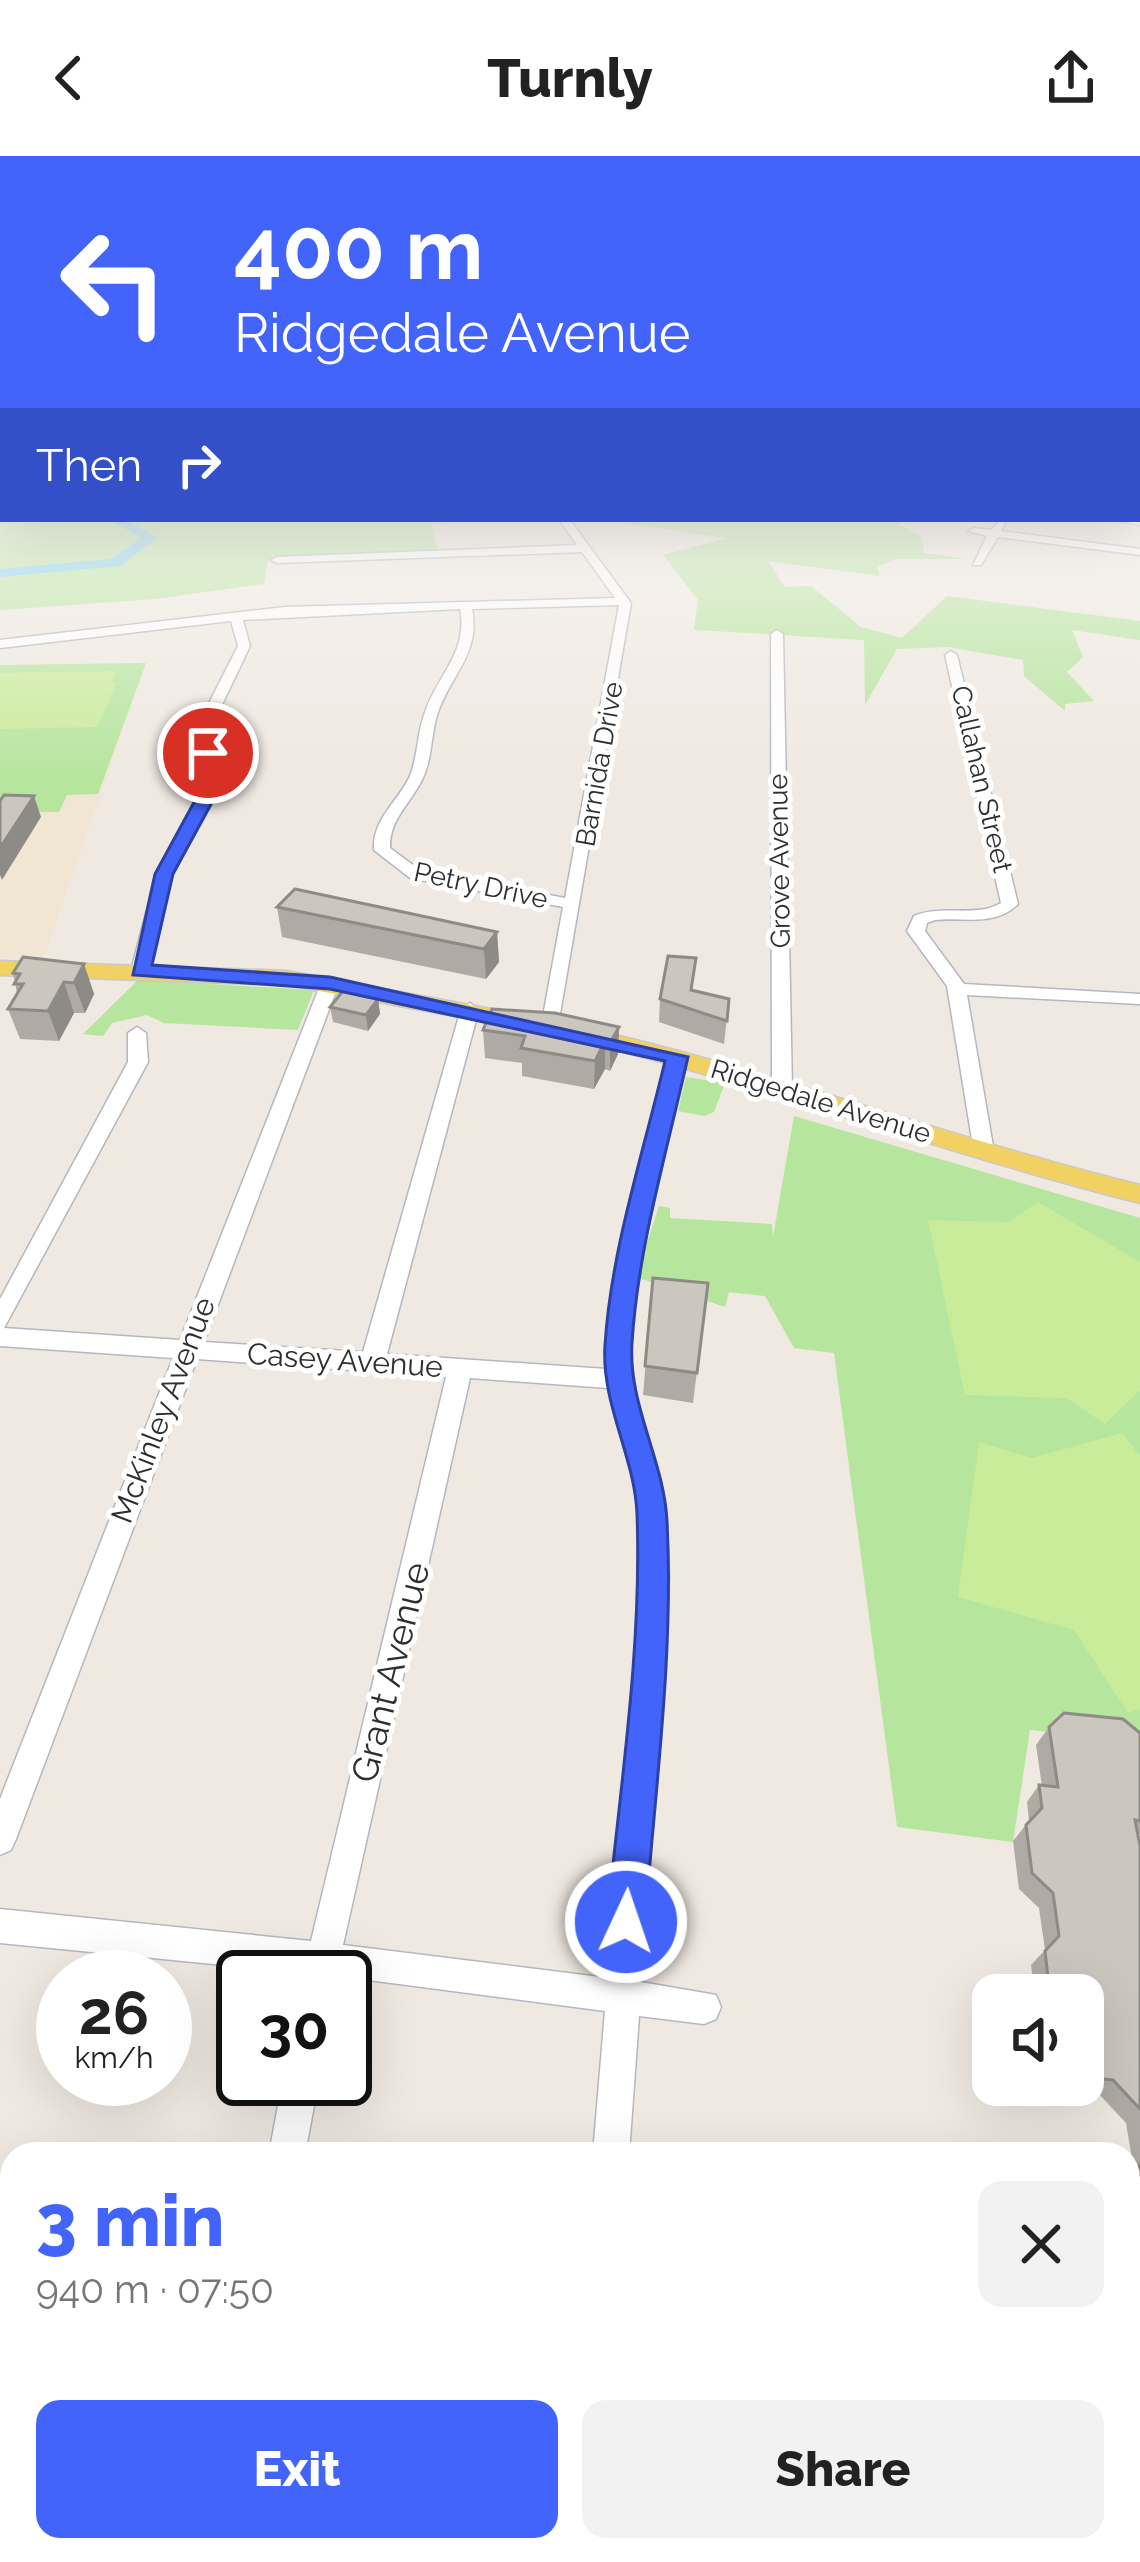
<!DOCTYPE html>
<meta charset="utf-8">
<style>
body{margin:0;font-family:Raleway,sans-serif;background:#f2f2f2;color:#222;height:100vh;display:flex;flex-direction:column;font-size:45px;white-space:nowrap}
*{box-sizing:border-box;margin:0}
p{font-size:39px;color:#767676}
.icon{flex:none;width:66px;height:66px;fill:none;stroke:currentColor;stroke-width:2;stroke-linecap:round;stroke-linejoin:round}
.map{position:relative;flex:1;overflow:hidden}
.panel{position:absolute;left:0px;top:1986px;width:1140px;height:420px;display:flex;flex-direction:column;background:#fff;border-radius:36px 36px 0 0;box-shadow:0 12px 48px #0002}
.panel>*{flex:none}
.top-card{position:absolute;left:0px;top:0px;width:1140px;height:366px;box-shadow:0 12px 48px #0002;background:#4264fb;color:#fff;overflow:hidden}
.tools{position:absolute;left:972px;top:1818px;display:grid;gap:24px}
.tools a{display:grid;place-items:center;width:132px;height:132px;border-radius:24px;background:#fff;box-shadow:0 12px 48px #0002;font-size:60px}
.speed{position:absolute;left:36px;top:1794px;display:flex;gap:24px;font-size:60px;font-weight:700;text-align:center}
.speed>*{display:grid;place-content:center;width:156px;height:156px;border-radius:50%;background:#fff;box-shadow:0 12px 48px #0002;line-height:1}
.speed small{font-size:30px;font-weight:400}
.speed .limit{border:6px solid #111;border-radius:18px;background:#fff;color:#111}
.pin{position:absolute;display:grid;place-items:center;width:102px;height:102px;color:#fff;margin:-51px;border:6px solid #fff;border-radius:50%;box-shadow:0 3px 12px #0007}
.me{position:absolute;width:132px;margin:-66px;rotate:3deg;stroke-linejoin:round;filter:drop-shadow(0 0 9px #0008)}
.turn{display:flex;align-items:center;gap:42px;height:252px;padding:0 36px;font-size:54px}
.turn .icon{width:156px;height:156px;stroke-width:2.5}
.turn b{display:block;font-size:84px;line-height:102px}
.then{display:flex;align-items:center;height:114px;padding:0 36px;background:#0003;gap:24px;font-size:45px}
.round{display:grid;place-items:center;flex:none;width:126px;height:126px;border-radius:24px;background:#f2f2f2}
.head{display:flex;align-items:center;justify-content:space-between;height:204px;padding:0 36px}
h1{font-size:72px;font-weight:800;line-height:90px;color:#4264fb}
.action{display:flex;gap:24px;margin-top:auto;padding:24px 36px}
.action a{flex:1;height:138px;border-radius:24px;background:#4264fb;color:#fff;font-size:48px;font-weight:800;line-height:138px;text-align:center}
.action a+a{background:#f2f2f2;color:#222}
header{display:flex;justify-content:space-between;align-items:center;height:156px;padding:0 36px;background:#fff;font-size:54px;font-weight:800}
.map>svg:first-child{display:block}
.education{fill:#f0e6d1}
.green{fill:#b6e59e}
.pitch{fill:#c9ec9a}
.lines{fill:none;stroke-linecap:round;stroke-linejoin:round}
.river{fill:#75cff0;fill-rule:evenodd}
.minor-casing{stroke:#b4b7c1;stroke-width:3}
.major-casing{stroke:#c9c9c9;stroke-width:3}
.minor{fill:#fff;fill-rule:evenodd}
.major{fill:#f2d163;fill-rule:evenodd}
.wall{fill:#afaba4}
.shaded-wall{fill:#8e8b86}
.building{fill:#cbc7bf;stroke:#8e8b86;stroke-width:3}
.route{fill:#4264fb;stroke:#2b41a3;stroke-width:3}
.labels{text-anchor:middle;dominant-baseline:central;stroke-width:10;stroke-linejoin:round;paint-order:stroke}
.far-street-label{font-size:27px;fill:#2e2e2e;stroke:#fff}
.street-label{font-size:30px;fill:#2e2e2e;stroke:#fff}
.near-street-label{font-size:36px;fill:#2e2e2e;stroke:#fff}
</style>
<header><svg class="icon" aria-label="back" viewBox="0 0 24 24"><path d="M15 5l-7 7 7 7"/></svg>Turnly<svg class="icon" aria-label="share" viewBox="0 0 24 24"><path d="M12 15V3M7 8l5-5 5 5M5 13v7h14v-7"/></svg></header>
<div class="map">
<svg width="1140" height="2406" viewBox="0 0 1140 2406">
<rect width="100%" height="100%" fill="#efe9e1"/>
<path class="education" d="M 146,507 L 43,803 L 0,802 L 0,509 Z"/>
<path class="green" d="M 0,289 L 3,363 L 467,363 L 431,369 L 439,398 L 268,404 L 264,428 L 155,443 L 0,454 Z
M 627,363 L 932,363 L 898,368 L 922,381 L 924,397 L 966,403 L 895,403 L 877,411 L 880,420 L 768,405 L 785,431 L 811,430 L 861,471 L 902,482 L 947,440 L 1140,465 L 1140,484 L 1072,474 L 1083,501 L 1067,516 L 1094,545 L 1065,548 L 1065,555 L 1024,520 L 1023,504 L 948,491 L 897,493 L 865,549 L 864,484 L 694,474 L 698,444 L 663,399 L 727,382 L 630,368 Z
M 146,507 L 98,638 L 67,639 L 59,656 L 0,655 L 0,509 Z
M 138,824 L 314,834 L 298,874 L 164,867 L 147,859 L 112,867 L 103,880 L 83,878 Z
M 686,921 L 725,927 L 714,956 L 704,960 L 678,955 Z
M 794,960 L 1140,1062 L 1140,1608 L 1133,1585 L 1030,1574 L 1013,1686 L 897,1671 L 834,1197 L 794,1192 L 765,1140 L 729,1136 L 725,1151 L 636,1121 L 659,1050 L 670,1052 L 670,1062 L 772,1068 L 773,1081 Z
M 12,2161 L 12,2394 L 810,2394 L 811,2406 L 0,2406 C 0,2364 0,2185 12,2161 Z
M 1128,2385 L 1140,2386 L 1140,2406 L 1003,2406 L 1017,2394 L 1128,2394 Z"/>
<path class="pitch" d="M 116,515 L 112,526 L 116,527 L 98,571 L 0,573 L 0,517 Z
M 1038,1046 L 1140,1106 L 1140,1234 L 1105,1268 L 1067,1242 L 965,1239 L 928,1064 L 1009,1066 Z
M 1122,1277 L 1140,1300 L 1140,1553 L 1128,1557 L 1074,1474 L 958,1441 L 979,1286 L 1031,1302 Z"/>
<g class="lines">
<path class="river" d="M 109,363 L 126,363 L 157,382 L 120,410 L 0,421 L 0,413 L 111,403 L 141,382 Z"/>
<defs>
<path id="minor" d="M 559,363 L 569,363 L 631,447 L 557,875 L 550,877 L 541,871 L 563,751 L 410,722 L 374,694 C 372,663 398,646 410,620 C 418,600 417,577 425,556 C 438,518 468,497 460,453 L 243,464 L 250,490 L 218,557 L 214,639 L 172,719 L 149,815 L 140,820 L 134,819 L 131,815 L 156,719 L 200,639 L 204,557 L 238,490 L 231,465 L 0,492 L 0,484 L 285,451 L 615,442 L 582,396 L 277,407 L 271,404 L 277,401 L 577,389 ZM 619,449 L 565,742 L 421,715 L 390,692 C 389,664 410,648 422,624 C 432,604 431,580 437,559 C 450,519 481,498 472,453 Z
M 1111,363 L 1140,363 L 1140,369 Z
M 1000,365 L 1005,368 L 1001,375 L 1140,393 L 1140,399 L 998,381 L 981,409 L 973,409 L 987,380 L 968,375 L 973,372 L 991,374 Z
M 777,474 L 783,478 L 792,933 L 782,939 L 772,933 L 771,478 Z
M 951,495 L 957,499 L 1018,748 C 995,771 964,761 935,764 L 927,767 L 925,775 L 964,828 L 1140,838 L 1140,848 L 967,839 L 994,996 L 984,1003 L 974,996 L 947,830 L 907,775 L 914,760 C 942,748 976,762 1001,747 L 945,499 Z
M 330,822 L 339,827 L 204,1186 L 363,1196 L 461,853 L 470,847 L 479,853 L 387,1198 L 606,1213 L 614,1125 L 667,901 L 677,895 L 687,901 L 636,1125 L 630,1190 L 630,1223 L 664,1343 L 669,1421 L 641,1826 L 716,1839 L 721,1851 L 716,1863 L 704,1868 L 639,1860 L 629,1998 L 593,1998 L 605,1855 L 345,1821 L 303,1821 L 304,1818 L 264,1813 L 0,1787 L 0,1753 L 311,1785 L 446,1221 L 197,1203 L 16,1683 L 11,1694 L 0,1699 L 0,1643 L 173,1202 L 0,1190 L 0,1143 L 128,906 L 128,877 L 137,871 L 146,877 L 148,906 L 4,1172 L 180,1184 L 321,827 ZM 470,1222 L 608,1232 L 638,1343 L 641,1421 L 608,1822 L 343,1789 Z
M 283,1923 L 319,1923 L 305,1998 L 269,1998 Z"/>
<path id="major" d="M 0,805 L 287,815 L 529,860 L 541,867 L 529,874 L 287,829 L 0,819 Z
M 582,871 C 771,914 952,983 1140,1029 L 1140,1047 C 949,999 765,930 574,883 L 570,878 Z"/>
</defs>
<use href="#minor" class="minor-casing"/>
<use href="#major" class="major-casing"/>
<use href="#minor" class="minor"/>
<use href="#major" class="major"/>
</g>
<path class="wall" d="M 277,751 L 497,776 L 499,806 L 486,823 L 282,781 Z
M 84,808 L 94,838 L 85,857 L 74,857 L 59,885 L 20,883 L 8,853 L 17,837 L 13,817 Z
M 693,834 L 729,843 L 724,888 L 659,866 L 660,843 Z
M 378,843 L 380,858 L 368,875 L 333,866 L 330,851 Z
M 619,871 L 618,898 L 610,915 L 605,913 L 594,933 L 522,920 L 522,907 L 485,902 L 483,874 Z
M 653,1122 L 708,1127 L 693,1247 L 643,1239 Z
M 1049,1571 L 1140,1577 L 1140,1678 L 1138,1680 L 1140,1690 L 1140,2094 L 1128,2081 L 1128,2008 L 1132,2003 L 1126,1967 L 1096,1935 L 1067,1932 L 1065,1929 L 1083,1929 L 1083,1839 L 1035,1839 L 1031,1809 L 1045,1794 L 1039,1752 L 1019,1733 L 1013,1685 L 1029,1665 L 1027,1646 L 1039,1629 L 1042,1630 L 1036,1589 Z"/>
<path class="shaded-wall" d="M 34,640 L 41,661 L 2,724 L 0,719 L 0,692 Z
M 497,776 L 499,806 L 486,823 L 484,793 Z
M 84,808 L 94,838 L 85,857 L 74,827 Z
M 64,826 L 74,857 L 59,885 L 48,855 Z
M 378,843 L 380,858 L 368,875 L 366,859 Z
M 619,871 L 618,898 L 610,915 L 610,887 Z
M 605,885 L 605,913 L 594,933 L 595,905 Z"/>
<path class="building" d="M 4,639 L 34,640 L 0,692 L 0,645 Z
M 295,733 L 497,776 L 484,793 L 277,751 Z
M 668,800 L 696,802 L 691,834 L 729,843 L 727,865 L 660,843 Z
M 23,801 L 84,808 L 74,827 L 64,826 L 48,855 L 8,853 L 23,828 L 14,828 L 20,818 L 13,817 Z
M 343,835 L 378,843 L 366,859 L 330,851 Z
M 492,853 L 555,857 L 619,871 L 610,887 L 605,885 L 595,905 L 521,892 L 525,880 L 483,874 Z
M 653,1122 L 708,1127 L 697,1217 L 645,1210 Z
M 1064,1557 L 1123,1563 L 1140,1577 L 1140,1665 L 1135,1664 L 1140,1690 L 1140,1953 L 1113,1924 L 1083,1921 L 1083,1839 L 1050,1839 L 1045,1795 L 1059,1780 L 1053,1737 L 1032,1717 L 1026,1669 L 1042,1652 L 1039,1629 L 1058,1631 L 1049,1571 Z
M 1140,2008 L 1140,2056 L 1134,2016 Z"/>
<linearGradient id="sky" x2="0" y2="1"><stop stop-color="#7abfeb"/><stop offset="0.46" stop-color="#f8f5f2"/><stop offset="1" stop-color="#f8f5f2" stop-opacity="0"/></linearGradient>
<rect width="1140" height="626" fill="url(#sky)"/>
<path class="route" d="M 203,593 L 217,597 L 216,639 L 173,718 L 152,809 L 330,821 L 688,901 C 667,995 638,1091 632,1187 C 628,1249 664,1304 667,1365 C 674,1498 655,1634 645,1766 L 639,1779 L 626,1785 L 613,1779 L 607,1766 C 620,1631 642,1494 637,1358 C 635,1301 601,1248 605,1189 C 611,1094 643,998 665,905 L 330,833 L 133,819 L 155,718 L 198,639 Z"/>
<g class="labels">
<g class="far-street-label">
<text transform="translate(599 608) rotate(-80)">Barnida Drive</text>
<text transform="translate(982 623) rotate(77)">Callahan Street</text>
<text transform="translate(779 705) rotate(-91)">Grove Avenue</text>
<text transform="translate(481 729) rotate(12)">Petry Drive</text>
<text transform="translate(821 945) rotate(17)">Ridgedale Avenue</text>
</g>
<g class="street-label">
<text transform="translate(345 1204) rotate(4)">Casey Avenue</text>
<text transform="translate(163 1254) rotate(-69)">McKinley Avenue</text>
</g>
<g class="near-street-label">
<text transform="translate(390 1516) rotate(-76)">Grant Avenue</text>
</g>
</g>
</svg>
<div class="tools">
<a><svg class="icon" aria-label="sound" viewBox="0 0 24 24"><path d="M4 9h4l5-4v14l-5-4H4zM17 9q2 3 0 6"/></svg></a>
</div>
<div class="speed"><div>26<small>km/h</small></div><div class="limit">30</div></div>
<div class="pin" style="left:208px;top:597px;background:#d93025"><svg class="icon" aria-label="arrive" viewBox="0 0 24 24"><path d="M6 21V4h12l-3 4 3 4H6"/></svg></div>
<svg class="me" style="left:626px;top:1766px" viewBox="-20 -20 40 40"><circle r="17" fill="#4264fb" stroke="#fff" stroke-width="3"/><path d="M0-11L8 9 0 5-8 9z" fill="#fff"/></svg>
<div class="top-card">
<div class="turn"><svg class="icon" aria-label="left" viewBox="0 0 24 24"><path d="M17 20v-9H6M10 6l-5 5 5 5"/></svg><div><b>400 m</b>Ridgedale Avenue</div></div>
<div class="then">Then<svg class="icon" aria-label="right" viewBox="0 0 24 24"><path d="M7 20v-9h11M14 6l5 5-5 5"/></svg></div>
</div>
<section class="panel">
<div class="head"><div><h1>3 min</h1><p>940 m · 07:50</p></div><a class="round"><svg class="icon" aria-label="close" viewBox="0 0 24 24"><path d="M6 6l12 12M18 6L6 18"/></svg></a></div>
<div class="action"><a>Exit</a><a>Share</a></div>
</section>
</div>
